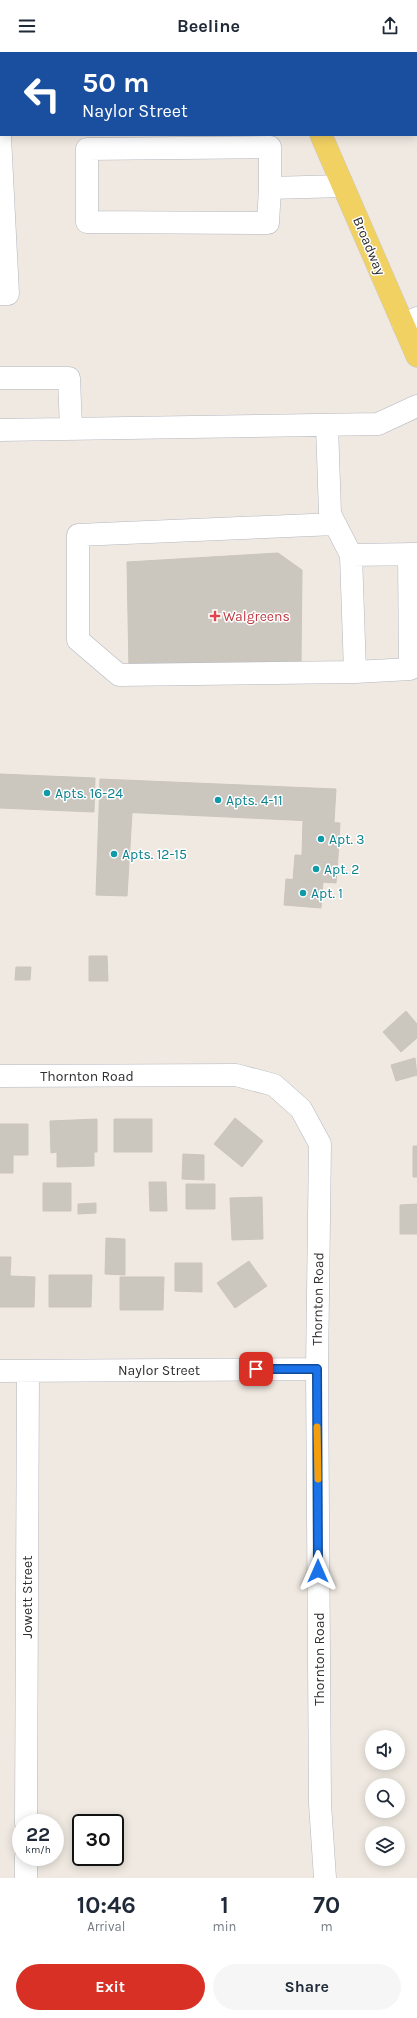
<!DOCTYPE html>
<style>
body{margin:0;font-family:Karla,sans-serif;background:#f6f6f7;color:#1f2937;height:100vh;display:flex;flex-direction:column;font-size:15px;white-space:nowrap}
*{box-sizing:border-box;margin:0}
p{font-size:13px;color:#747a83}
.icon{flex:none;width:22px;height:22px;fill:none;stroke:currentColor;stroke-width:2;stroke-linecap:round;stroke-linejoin:round}
.map{position:relative;height:1826px;overflow:hidden}
.details{display:flex;flex-direction:column;background:#fff;flex:1}
.details>*{flex:none}
.guide{position:absolute;left:0px;top:0px;width:417px;height:84px;box-shadow:0 2px 10px #0003;background:#1a4fa0;color:#fff;overflow:hidden}
.controls{position:absolute;left:365px;top:1678px;display:grid;gap:8px}
.controls a{display:grid;place-items:center;width:40px;height:40px;border-radius:50%;background:#fff;box-shadow:0 2px 10px #0003;font-size:20px}
.speed{position:absolute;left:12px;top:1762px;display:flex;gap:8px;font-size:20px;font-weight:700;text-align:center}
.speed>*{display:grid;place-content:center;width:52px;height:52px;border-radius:50%;background:#fff;box-shadow:0 2px 10px #0003;line-height:1}
.speed small{font-size:10px;font-weight:400}
.speed .limit{border:2px solid #111;border-radius:6px;background:#fff;color:#111}
.pin{position:absolute;display:grid;place-items:center;width:34px;height:34px;color:#fff;margin:-17px;border-radius:8px;box-shadow:0 2px 6px #0006}
.me{position:absolute;width:44px;margin:-22px;rotate:0deg;stroke-linejoin:round;filter:drop-shadow(0 0 3px #0008)}
.turn{display:flex;align-items:center;gap:14px;height:84px;padding:0 16px;font-size:18px}
.turn .icon{width:52px;height:52px;stroke-width:2.5}
.turn b{display:block;font-size:28px;line-height:34px}
.eta{display:flex;justify-content:space-evenly;align-items:center;height:68px;text-align:center}
.eta b{font-size:24px;font-weight:700;line-height:28px}
.cta{display:flex;gap:8px;margin-top:auto;padding:8px 16px}
.cta a{flex:1;height:46px;border-radius:24px;background:#d93025;color:#fff;font-size:16px;font-weight:700;line-height:46px;text-align:center}
.cta a+a{background:#f6f6f7;color:#1f2937}
header{display:flex;justify-content:space-between;align-items:center;height:52px;padding:0 16px;background:#fff;font-size:18px;font-weight:700}
.map>svg:first-child{display:block}
.building{fill:#cbc7bf;stroke:#cbc5ba}
.lines{fill:none;stroke-linecap:round;stroke-linejoin:round}
.minor-casing{stroke:#b4b7c1;stroke-width:23}
.major-casing{stroke:#c9c9c9;stroke-width:23}
.minor{stroke:#fff;stroke-width:22}
.major{stroke:#f2d163;stroke-width:22}
.route-casing{stroke:#114b97;stroke-width:10}
.route{stroke:#1a73e8;stroke-width:7}
.slow{stroke:#f59e0b;stroke-width:7}
.health-dot{fill:#e0444e;stroke:#fff;stroke-width:1.5}
.culture-dot{fill:#0f9aa8;stroke:#fff;stroke-width:1.5}
.labels{text-anchor:middle;dominant-baseline:central;stroke-width:3;stroke-linejoin:round;paint-order:stroke}
.street-label{font-size:14px;fill:#2e2e2e;stroke:#fff}
.health-label{font-size:14px;fill:#be3a42;stroke:#fff;text-anchor:start}
.culture-label{font-size:14px;fill:#0d838f;stroke:#fff;text-anchor:start}
</style>
<header><svg class="icon" aria-label="menu" viewBox="0 0 24 24"><path d="M4 6h16M4 12h16M4 18h16"/></svg>Beeline<svg class="icon" aria-label="share" viewBox="0 0 24 24"><path d="M12 15V3M7 8l5-5 5 5M5 13v7h14v-7"/></svg></header>
<div class="map">
<svg width="417" height="1826" viewBox="0 0 417 1826">
<rect width="100%" height="100%" fill="#efe9e1"/>
<path class="building" d="M 278,501 L 302,518 L 301,610 L 129,618 L 127,510 Z
M 0,722 L 95,726 L 94,760 L 0,756 Z
M 100,727 L 336,737 L 334,770 L 99,759 Z
M 99,759 L 132,761 L 127,844 L 96,843 Z
M 303,769 L 340,771 L 338,805 L 302,803 Z
M 295,803 L 338,805 L 336,831 L 293,828 Z
M 286,827 L 323,830 L 321,856 L 284,853 Z
M 89,904 L 107,904 L 108,929 L 89,929 Z
M 16,915 L 31,915 L 30,928 L 15,928 Z
M 406,959 L 417,972 L 417,986 L 401,1000 L 383,980 Z
M 415,1006 L 417,1023 L 396,1029 L 391,1013 Z
M 235,1066 L 263,1089 L 242,1115 L 214,1092 Z
M 97,1067 L 97,1100 L 94,1100 L 94,1114 L 57,1115 L 57,1100 L 51,1101 L 50,1069 Z
M 114,1067 L 152,1067 L 152,1100 L 114,1100 Z
M 0,1072 L 28,1072 L 28,1103 L 13,1103 L 13,1121 L 0,1121 Z
M 413,1094 L 417,1094 L 417,1125 L 413,1125 Z
M 183,1102 L 204,1103 L 204,1128 L 182,1127 Z
M 149,1130 L 166,1130 L 167,1159 L 150,1159 Z
M 43,1131 L 71,1131 L 71,1159 L 43,1159 Z
M 186,1132 L 215,1132 L 215,1157 L 186,1157 Z
M 262,1145 L 263,1187 L 232,1188 L 230,1146 Z
M 96,1151 L 96,1161 L 78,1162 L 78,1152 Z
M 417,1152 L 417,1182 L 400,1182 L 400,1153 Z
M 106,1186 L 125,1187 L 125,1223 L 105,1222 Z
M 0,1205 L 11,1205 L 10,1224 L 35,1225 L 34,1255 L 0,1255 Z
M 249,1209 L 267,1234 L 235,1256 L 217,1231 Z
M 175,1211 L 202,1211 L 202,1240 L 175,1239 Z
M 49,1223 L 92,1223 L 91,1255 L 49,1255 Z
M 120,1225 L 164,1225 L 163,1258 L 120,1258 Z"/>
<g class="lines">
<defs>
<path id="minor" d="M 240,1 L 244,0
M 376,1 L 379,0
M 0,48 L 1,47
M 0,85 L 8,242 L 0,242
M 270,136 L 268,171 L 87,170 L 87,97 L 270,95 L 270,136 L 343,134
M 403,272 L 417,266
M 0,326 L 69,326 L 71,377
M 327,373 L 330,462 L 351,503 L 417,502
M 0,378 L 378,372 L 417,354
M 335,472 L 78,483 L 78,588 L 119,623 L 355,620 L 410,617 L 409,502
M 351,503 L 355,620
M 0,1024 L 236,1023 L 274,1033 L 301,1057 L 320,1092 L 317,1317 L 320,1752 L 325,1826
M 0,1319 L 317,1317
M 26,1771 L 28,1319
M 26,1826 L 26,1805"/>
<path id="major" d="M 287,0 L 287,1
M 321,83 L 417,304"/>
</defs>
<use href="#minor" class="minor-casing"/>
<use href="#major" class="major-casing"/>
<use href="#minor" class="minor"/>
<use href="#major" class="major"/>
</g>
<g class="lines">
<defs>
<path id="route" d="M 256,1317 L 317,1317 L 318,1519"/>
</defs>
<use href="#route" class="route-casing"/>
<use href="#route" class="route"/>
<path class="slow" d="M 317,1375 L 318,1427"/>
</g>
<path class="health-dot" d="M213 558h4v4h4v4h-4v4h-4v-4h-4v-4h4z"/>
<g class="culture-dot">
<circle cx="47" cy="741" r="4"/>
<circle cx="218" cy="748" r="4"/>
<circle cx="321" cy="787" r="4"/>
<circle cx="114" cy="802" r="4"/>
<circle cx="316" cy="817" r="4"/>
<circle cx="303" cy="841" r="4"/>
</g>
<g class="labels">
<g class="street-label">
<text transform="translate(369 194) rotate(67)">Broadway</text>
<text x="87" y="1024">Thornton Road</text>
<text transform="translate(318 1247) rotate(-89)">Thornton Road</text>
<text x="159" y="1318">Naylor Street</text>
<text transform="translate(27 1545) rotate(-90)">Jowett Street</text>
<text transform="translate(319 1607) rotate(-90)">Thornton Road</text>
</g>
<g class="health-label">
<text x="223" y="564">Walgreens</text>
</g>
<g class="culture-label">
<text x="55" y="741">Apts. 16-24</text>
<text x="226" y="748">Apts. 4-11</text>
<text x="329" y="787">Apt. 3</text>
<text x="122" y="802">Apts. 12-15</text>
<text x="324" y="817">Apt. 2</text>
<text x="311" y="841">Apt. 1</text>
</g>
</g>
</svg>
<div class="controls">
<a><svg class="icon" aria-label="sound" viewBox="0 0 24 24"><path d="M4 9h4l5-4v14l-5-4H4zM17 9q2 3 0 6"/></svg></a>
<a><svg class="icon" aria-label="search" viewBox="0 0 24 24"><circle cx="10" cy="10" r="6"/><path d="M15 15l6 6"/></svg></a>
<a><svg class="icon" aria-label="layers" viewBox="0 0 24 24"><path d="M12 4l9 5-9 5-9-5zM3 14l9 5 9-5"/></svg></a>
</div>
<div class="speed"><div>22<small>km/h</small></div><div class="limit">30</div></div>
<div class="pin" style="left:256px;top:1317px;background:#d93025"><svg class="icon" aria-label="arrive" viewBox="0 0 24 24"><path d="M6 21V4h12l-3 4 3 4H6"/></svg></div>
<svg class="me" style="left:318px;top:1519px" viewBox="-20 -20 40 40"><path d="M0-17L14 15 0 8-14 15z" fill="#1a73e8" stroke="#fff" stroke-width="4"/></svg>
<div class="guide">
<div class="turn"><svg class="icon" aria-label="left" viewBox="0 0 24 24"><path d="M17 20v-9H6M10 6l-5 5 5 5"/></svg><div><b>50 m</b>Naylor Street</div></div>
</div>
</div>
<section class="details">
<div class="eta">
<div><b>10:46</b><p>Arrival</p></div>
<div><b>1</b><p>min</p></div>
<div><b>70</b><p>m</p></div>
</div>
<div class="cta"><a>Exit</a><a>Share</a></div>
</section>
